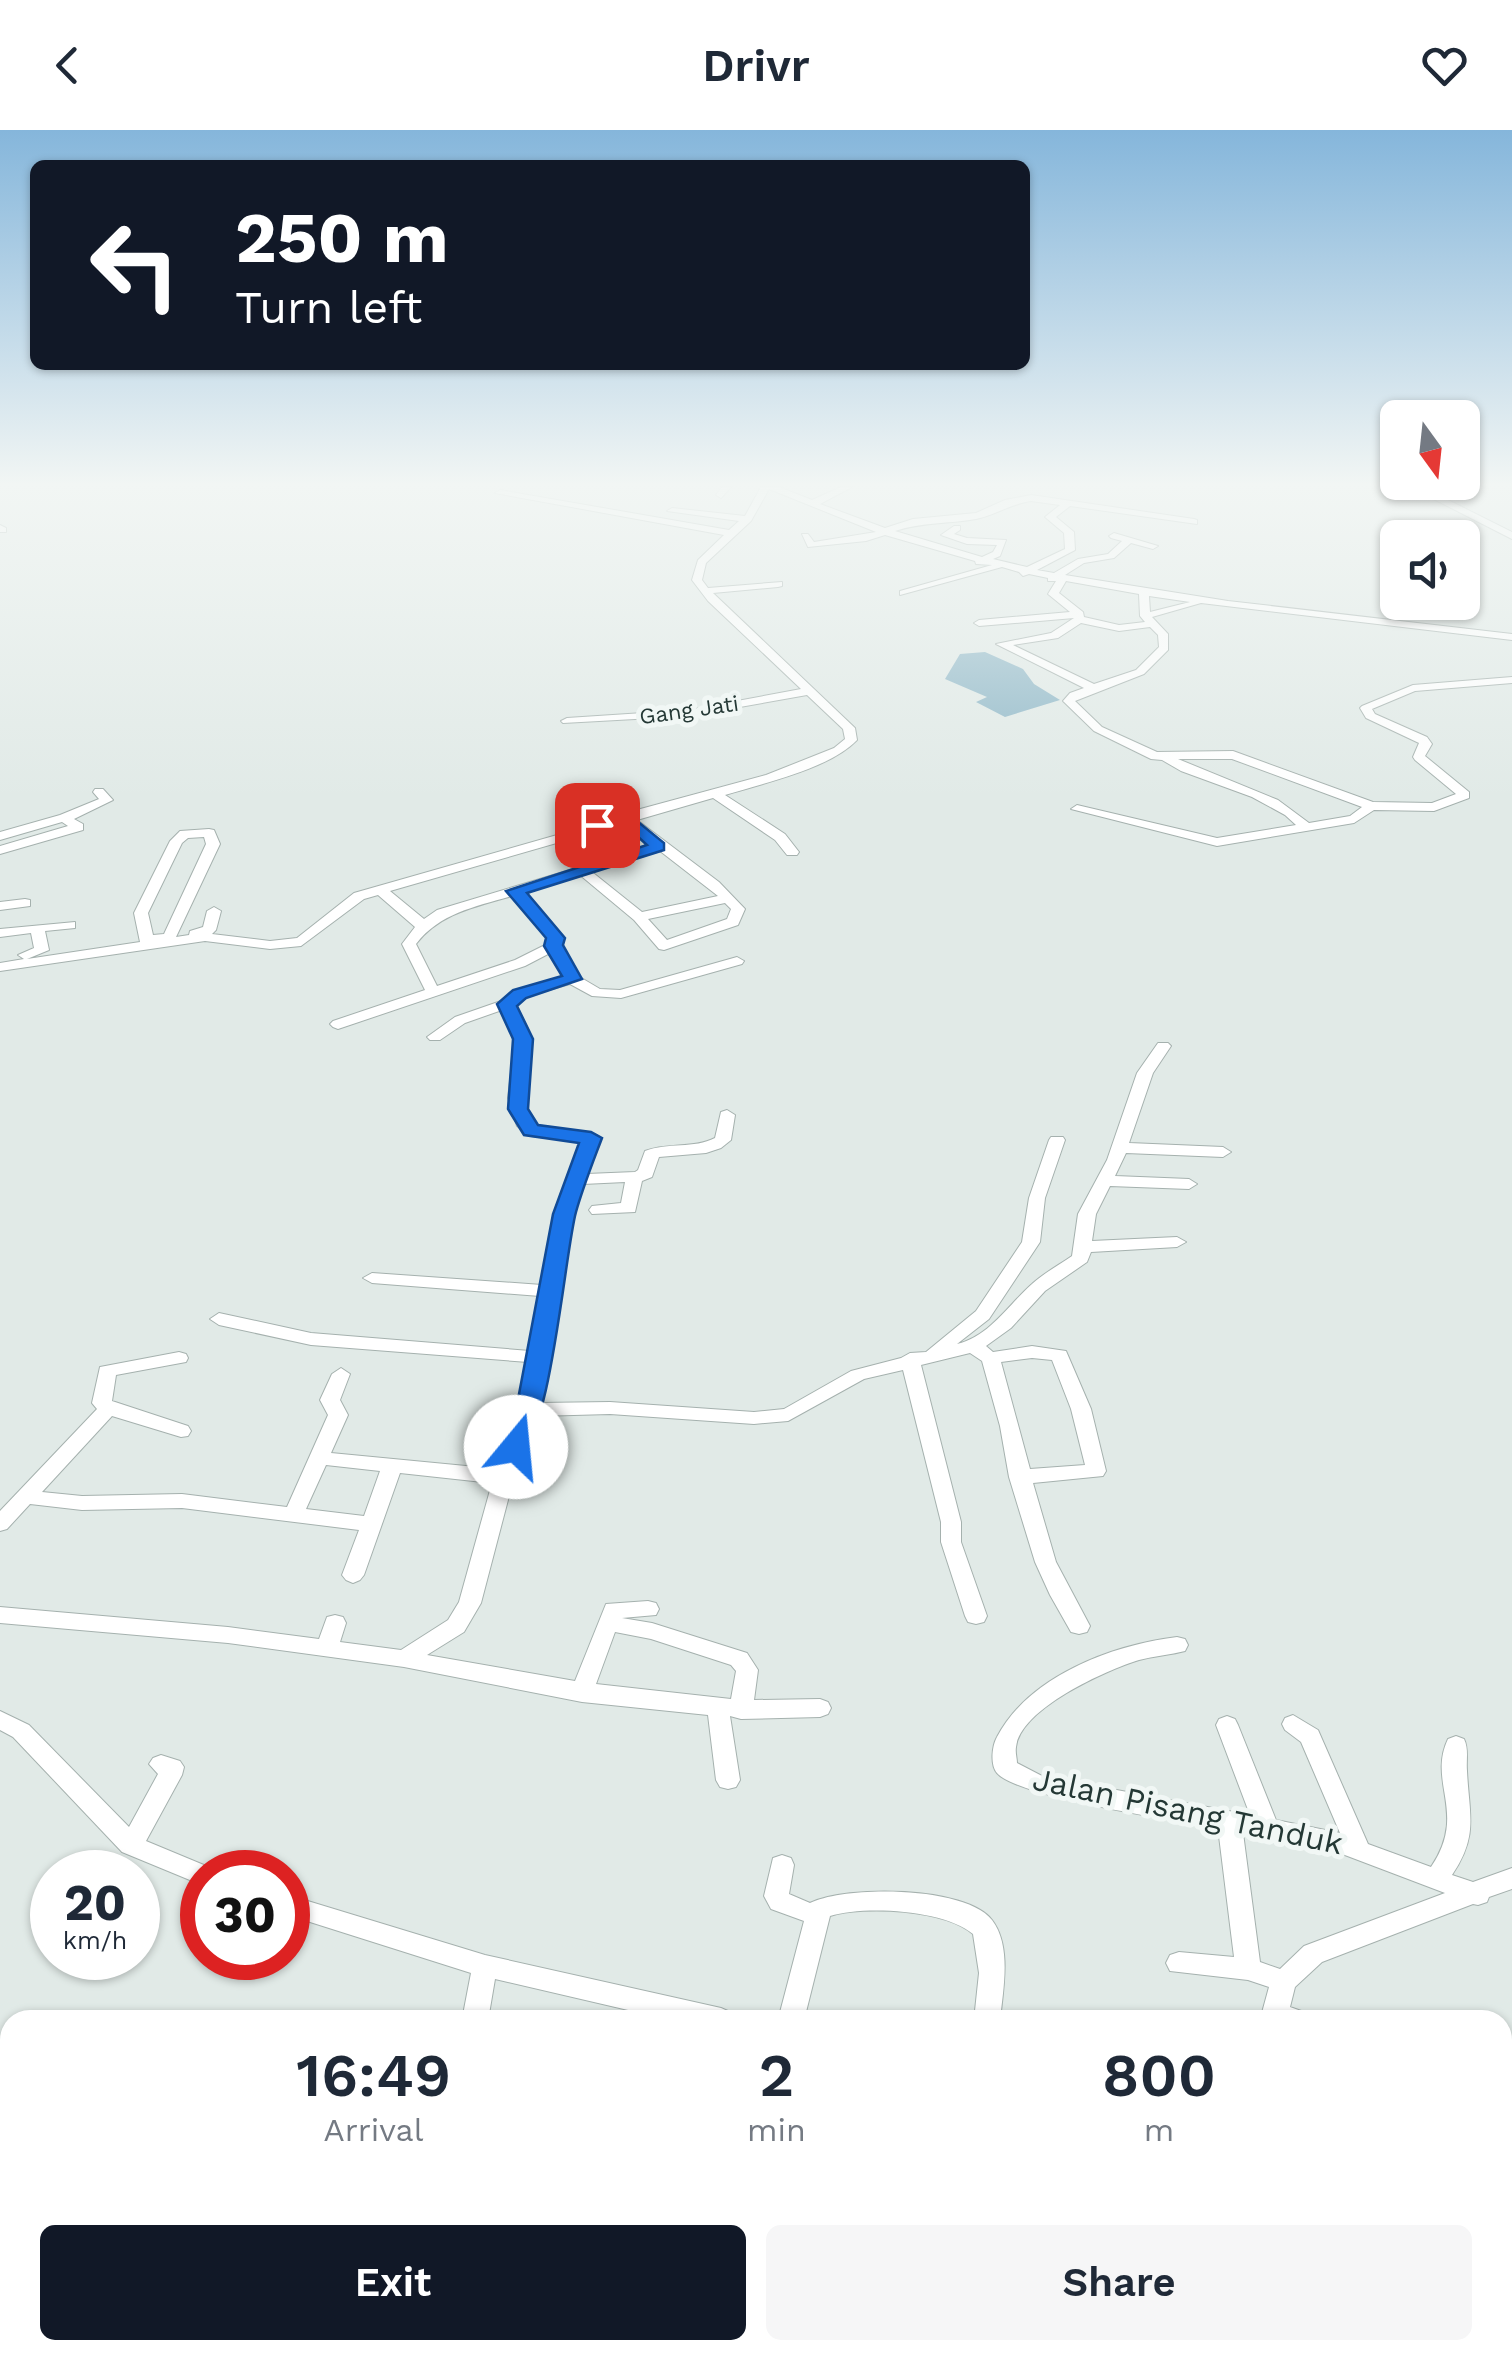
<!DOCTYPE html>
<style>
body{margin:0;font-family:"Work Sans",sans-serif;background:#f6f6f7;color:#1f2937;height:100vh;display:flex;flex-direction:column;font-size:38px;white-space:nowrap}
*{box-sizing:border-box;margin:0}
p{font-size:32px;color:#747a83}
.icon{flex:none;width:55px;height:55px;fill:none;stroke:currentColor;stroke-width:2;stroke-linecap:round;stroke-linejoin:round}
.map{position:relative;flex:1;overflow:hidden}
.side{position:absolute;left:0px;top:1880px;width:1512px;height:350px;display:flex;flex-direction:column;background:#fff;border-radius:30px 30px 0 0;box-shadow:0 2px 8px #0004}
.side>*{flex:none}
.hud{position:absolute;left:30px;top:30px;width:1000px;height:210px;border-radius:15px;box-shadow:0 2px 8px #0004;background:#111827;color:#fff;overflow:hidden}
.needle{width:65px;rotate:165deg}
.controls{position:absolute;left:1380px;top:270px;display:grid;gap:20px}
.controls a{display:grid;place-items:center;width:100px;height:100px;border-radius:15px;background:#fff;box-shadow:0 2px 8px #0004;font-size:50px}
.speed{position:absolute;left:30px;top:1720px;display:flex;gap:20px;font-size:50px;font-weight:700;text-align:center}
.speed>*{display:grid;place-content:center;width:130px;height:130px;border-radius:50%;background:#fff;box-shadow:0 2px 8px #0004;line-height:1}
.speed small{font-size:25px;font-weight:400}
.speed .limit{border:15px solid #d22;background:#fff;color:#111}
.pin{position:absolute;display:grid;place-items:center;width:85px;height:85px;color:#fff;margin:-42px;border-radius:20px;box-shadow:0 5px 15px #0006}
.me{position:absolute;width:110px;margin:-55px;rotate:17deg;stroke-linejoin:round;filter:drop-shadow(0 0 8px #0008)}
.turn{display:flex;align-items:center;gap:35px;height:210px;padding:0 40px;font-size:45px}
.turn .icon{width:130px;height:130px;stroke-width:2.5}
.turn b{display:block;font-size:70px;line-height:85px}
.eta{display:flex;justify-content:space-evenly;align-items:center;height:170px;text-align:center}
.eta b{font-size:60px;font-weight:600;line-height:70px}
.button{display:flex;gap:20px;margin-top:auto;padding:20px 40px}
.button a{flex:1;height:115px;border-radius:15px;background:#111827;color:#fff;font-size:40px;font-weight:600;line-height:115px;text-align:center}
.button a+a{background:#f6f6f7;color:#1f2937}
header{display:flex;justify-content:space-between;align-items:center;height:130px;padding:0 40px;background:#fff;font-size:45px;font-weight:600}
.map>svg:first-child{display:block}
.water{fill:#90b8c8}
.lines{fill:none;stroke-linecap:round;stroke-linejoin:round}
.minor-casing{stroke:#a5b1ae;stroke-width:2}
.minor{fill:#fff;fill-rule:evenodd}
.route{fill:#1a73e8;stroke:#114b97;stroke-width:2.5}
.labels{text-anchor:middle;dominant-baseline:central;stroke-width:10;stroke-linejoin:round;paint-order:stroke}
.far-street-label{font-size:22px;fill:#243835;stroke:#f1f7f5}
.near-street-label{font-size:32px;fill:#243835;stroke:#f1f7f5}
</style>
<header><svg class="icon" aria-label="back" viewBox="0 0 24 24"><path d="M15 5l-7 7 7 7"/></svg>Drivr<svg class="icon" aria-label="heart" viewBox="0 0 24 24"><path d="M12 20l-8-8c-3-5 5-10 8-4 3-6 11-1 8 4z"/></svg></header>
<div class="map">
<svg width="1512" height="2230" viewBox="0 0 1512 2230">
<rect width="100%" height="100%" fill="#e1eae7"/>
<path class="water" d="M 985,522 L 1023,539 L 1034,554 L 1060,570 L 1005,587 L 976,572 L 987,567 L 945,549 L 960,524 Z"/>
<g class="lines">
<defs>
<path id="minor" d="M 722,357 L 731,357 L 721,368 L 716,365 Z
M 761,357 L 779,357 L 812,370 L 841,357 L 852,357 L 820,374 L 885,398 L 913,389 L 976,383 L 1005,370 L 1031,365 L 1194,389 L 1197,390 L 1197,394 L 1070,376 L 1056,387 L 1074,402 L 1075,420 L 1037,440 L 1054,443 L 1078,429 L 1108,424 L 1122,411 L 1111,408 L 1109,406 L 1114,403 L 1158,416 L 1153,419 L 1131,413 L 1114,428 L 1084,433 L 1065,445 L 1228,471 L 1512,504 L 1512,510 L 1201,473 L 1152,487 L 1168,504 L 1168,520 L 1144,544 L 1075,571 L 1102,597 L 1157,622 L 1233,621 L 1373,672 L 1432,673 L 1456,664 L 1415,630 L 1413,627 L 1419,613 L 1366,588 L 1360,578 L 1362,576 L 1413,555 L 1512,547 L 1512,553 L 1415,561 L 1372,579 L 1375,584 L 1427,607 L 1432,614 L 1425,626 L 1469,662 L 1469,668 L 1434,681 L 1374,680 L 1354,693 L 1217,716 L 1071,679 L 1077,675 L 1217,708 L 1296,695 L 1285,685 L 1252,667 L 1181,641 L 1162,630 L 1151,629 L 1094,601 L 1063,571 L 1070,563 L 1084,558 L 996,514 L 1051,503 L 1074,488 L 979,496 L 974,493 L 979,490 L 1070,482 L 1048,464 L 1056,451 L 1048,451 L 1048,448 L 1029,444 L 1023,446 L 1019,442 L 1002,437 L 900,465 L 900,461 L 992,435 L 976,434 L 975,431 L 885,405 L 866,411 L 808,417 L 802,404 L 808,404 L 814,412 L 876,402 L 769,359 L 751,391 L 706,433 L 702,450 L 708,458 L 782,452 L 782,456 L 778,457 L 713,463 L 855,598 L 857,610 C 829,639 764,653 725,665 L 785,704 L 799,722 L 797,725 L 787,725 L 775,710 L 713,668 L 637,690 L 719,752 L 745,779 L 738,795 L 664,820 L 659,819 L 634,790 L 580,745 L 524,762 L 563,808 L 560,816 L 578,846 L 600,859 L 620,860 L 737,827 L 744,831 L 742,834 L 621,868 L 592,866 L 570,854 L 524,867 L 514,875 L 531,909 L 524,968 L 532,994 L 597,1005 L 599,1008 L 587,1044 L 635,1042 L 638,1040 L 645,1021 C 668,1012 694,1019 715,1008 L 721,982 L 727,980 L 735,985 L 731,1010 L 721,1018 L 706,1023 L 659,1027 L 652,1047 L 642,1051 L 635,1082 L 592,1084 L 589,1080 L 592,1076 L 621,1073 L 625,1052 L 583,1054 L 573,1084 L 539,1273 L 610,1272 L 754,1282 L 784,1279 L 851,1241 L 901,1228 L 910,1223 L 926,1222 L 976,1181 L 1022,1112 L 1029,1068 L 1049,1010 L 1051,1007 L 1063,1007 L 1065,1010 L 1045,1068 L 1040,1112 L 989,1189 L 957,1214 C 990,1206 1008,1175 1032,1154 C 1044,1143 1059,1135 1072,1126 L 1078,1084 L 1107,1030 L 1137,943 L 1158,913 L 1168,913 L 1171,916 L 1153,943 L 1129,1013 L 1223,1017 L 1231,1022 L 1223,1027 L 1126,1023 L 1115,1046 L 1189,1049 L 1197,1054 L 1189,1059 L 1110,1056 L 1096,1084 L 1092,1111 L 1177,1107 L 1186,1112 L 1177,1117 L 1091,1122 L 1087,1132 L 1045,1161 L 1011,1198 L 986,1216 L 993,1222 L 1032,1216 L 1066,1221 L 1091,1279 L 1106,1341 L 1103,1346 L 1033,1353 L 1056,1432 L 1090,1496 L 1087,1502 L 1079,1504 L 1071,1502 L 1050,1465 L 1035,1432 L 1009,1347 L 1000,1296 L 982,1231 L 970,1223 L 921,1235 L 961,1392 L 961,1412 L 987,1486 L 984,1492 L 976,1494 L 968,1492 L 965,1486 L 941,1412 L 941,1392 L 903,1240 L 864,1249 L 788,1291 L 754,1294 L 610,1284 L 537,1286 L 514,1347 L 481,1473 L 464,1502 L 427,1525 L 575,1551 L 606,1474 L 648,1471 L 656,1473 L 659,1479 L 656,1485 L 622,1488 L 652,1493 L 747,1523 L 758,1540 L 754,1570 L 820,1569 L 828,1572 L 831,1578 L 828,1584 L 820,1587 L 741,1589 L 730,1586 L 740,1650 L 736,1657 L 728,1659 L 720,1657 L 716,1650 L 708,1585 L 582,1572 L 404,1537 L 228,1513 L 0,1493 L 0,1477 L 228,1497 L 319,1509 L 327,1487 L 335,1485 L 343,1487 L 346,1493 L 340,1512 L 401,1520 L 448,1490 L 459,1472 L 492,1353 L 400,1343 L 364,1445 L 360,1450 L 353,1453 L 346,1450 L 342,1445 L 359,1400 L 182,1378 L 82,1380 L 30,1374 L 7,1399 L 0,1401 L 0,1381 L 97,1279 L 92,1273 L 100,1237 L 179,1222 L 186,1224 L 188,1228 L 186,1232 L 116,1245 L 112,1271 L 188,1296 L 191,1301 L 188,1306 L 181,1307 L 112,1286 L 42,1362 L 82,1366 L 182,1364 L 287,1377 L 328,1285 L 320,1270 L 332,1244 L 341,1238 L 350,1244 L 340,1270 L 348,1285 L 331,1323 L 497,1339 L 517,1287 L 528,1232 L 311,1215 L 219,1195 L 210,1189 L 219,1183 L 311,1203 L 530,1221 L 540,1166 L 372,1153 L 363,1148 L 372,1143 L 542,1155 L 555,1084 L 581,1012 L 531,1006 L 517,996 L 508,968 L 515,909 L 502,880 L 465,893 L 440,910 L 430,910 L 427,907 L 455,887 L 501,871 L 514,861 L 564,847 L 550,823 L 525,836 L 338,899 L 333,897 L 330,894 L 333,891 L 425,860 L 402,814 L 415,797 L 378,765 L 364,769 L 301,816 L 270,819 L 205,811 L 0,841 L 0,833 L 24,829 L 18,825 L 34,818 L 31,803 L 0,807 L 0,799 L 75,792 L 75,798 L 45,801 L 49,820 L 27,829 L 140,812 L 134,783 L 170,711 L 180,701 L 209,699 L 214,700 L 220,714 L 176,807 L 189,805 L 190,801 L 203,797 L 207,781 L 214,777 L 221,781 L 216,800 L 212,804 L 270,811 L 297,808 L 354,763 L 620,687 L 622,684 L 766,645 L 834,618 L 845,609 L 843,599 L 807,565 L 689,586 L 563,593 L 561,591 L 567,588 L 689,580 L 801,559 L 708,471 L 692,450 L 698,430 L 724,405 L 495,363 L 500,360 L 729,400 L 739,391 L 667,381 L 672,378 L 745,386 ZM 1031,371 L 1060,375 L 1045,387 L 1064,403 L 1065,419 L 1027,437 L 993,429 L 1000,426 L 1006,410 L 967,408 L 954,404 L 960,400 L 960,396 L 954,396 L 941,405 L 967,414 L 997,415 L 993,422 L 982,427 L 895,401 C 922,392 949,394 976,389 C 995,385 1011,374 1031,371 ZM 1066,451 L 1139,464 L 1140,486 L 1145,492 L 1119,495 L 1084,487 L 1083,482 L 1059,463 ZM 1149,466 L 1190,472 L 1150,482 ZM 1081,493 L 1119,501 L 1150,497 L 1158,505 L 1159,517 L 1136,540 L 1094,554 L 1013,515 L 1058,508 ZM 1178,629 L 1232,629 L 1362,677 L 1350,686 L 1309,693 L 1278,670 ZM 626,693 L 652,715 L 584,735 L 574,735 L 573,739 L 437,780 L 424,789 L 390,761 ZM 204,707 L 206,714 L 164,804 L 153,805 L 148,783 L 182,713 L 188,708 ZM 660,721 L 718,766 L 642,782 L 592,742 ZM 512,766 L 549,808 L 547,814 L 515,830 L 437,856 L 416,814 C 440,783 475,777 512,766 ZM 725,773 L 731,779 L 727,789 L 667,810 L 648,789 ZM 1032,1228 L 1052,1230 L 1071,1279 L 1085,1335 L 1030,1339 L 1001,1232 ZM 326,1335 L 380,1341 L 364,1386 L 306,1379 ZM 615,1502 L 651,1509 L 731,1535 L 736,1541 L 731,1569 L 596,1554 Z
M 1410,357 L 1422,357 L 1512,402 L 1512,409 Z
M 0,395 L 6,398 L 6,402 L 0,402 Z
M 95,659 L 103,659 L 113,670 L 74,689 L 83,694 L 83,700 L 0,724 L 0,716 L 68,696 L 62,692 L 0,710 L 0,702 L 60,685 L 99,669 L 93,662 Z
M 25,769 L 30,770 L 30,776 L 0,780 L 0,772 Z
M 1177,1507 L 1185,1509 L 1188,1515 L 1185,1521 C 1170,1525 1154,1526 1139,1530 C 1106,1540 1020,1579 1016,1617 C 1015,1623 1017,1628 1017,1633 L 1042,1646 L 1250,1685 L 1216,1595 L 1219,1589 L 1227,1586 L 1235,1589 L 1238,1595 L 1276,1690 L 1340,1703 L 1301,1612 L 1285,1600 L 1282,1594 L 1285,1588 L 1293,1585 L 1318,1600 L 1368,1714 L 1431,1737 C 1468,1683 1427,1653 1448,1609 L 1456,1606 L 1464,1609 C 1469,1619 1466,1630 1467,1641 C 1469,1685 1479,1705 1452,1745 L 1473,1752 L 1512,1738 L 1512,1759 L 1489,1767 L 1487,1772 L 1478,1775 L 1473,1774 L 1322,1832 L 1295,1857 L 1290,1877 L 1304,1882 L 1308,1890 L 1260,1890 L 1269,1857 L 1248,1850 L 1170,1841 L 1166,1833 L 1170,1825 L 1179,1822 L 1234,1827 L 1218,1698 C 1179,1691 1017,1667 997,1643 C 990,1635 992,1616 997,1607 C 1029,1546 1112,1515 1177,1507 ZM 1243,1703 L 1329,1719 L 1445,1763 L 1304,1816 L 1280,1839 L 1260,1832 Z
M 0,1581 L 29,1595 L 129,1697 L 158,1644 L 149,1634 L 153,1628 L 161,1625 L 180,1631 L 184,1637 L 182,1645 L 146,1711 L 211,1738 L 213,1742 L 202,1742 L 202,1755 L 122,1722 L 13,1607 L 0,1600 Z
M 782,1725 L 791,1728 L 794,1735 L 789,1764 L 810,1773 C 846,1755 966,1756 992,1790 C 1012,1816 1003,1860 1000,1890 L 974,1890 L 979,1843 L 973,1804 C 945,1780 865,1775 830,1786 L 804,1890 L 778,1890 L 804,1791 L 771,1779 L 764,1766 L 773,1728 Z
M 288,1765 L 485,1825 L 721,1878 L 730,1882 L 734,1890 L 671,1890 L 495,1849 L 488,1890 L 462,1890 L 471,1843 L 288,1785 Z
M 1502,1926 L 1512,1929 L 1512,1953 L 1502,1950 Z
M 0,1931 L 10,1936 L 10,1994 L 0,1990 Z
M 106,2220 L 136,2220 L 133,2230 L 103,2230 Z
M 153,2220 L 221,2220 L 225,2230 L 157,2230 Z
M 280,2220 L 311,2220 L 307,2230 L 276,2230 Z
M 966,2220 L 996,2220 L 994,2230 L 964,2230 Z
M 1210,2220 L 1240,2220 L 1240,2230 L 1210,2230 Z
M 1294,2220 L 1355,2220 L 1359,2230 L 1298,2230 Z
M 1464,2220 L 1494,2220 L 1494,2230 L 1464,2230 Z"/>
</defs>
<use href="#minor" class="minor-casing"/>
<use href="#minor" class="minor"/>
</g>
<linearGradient id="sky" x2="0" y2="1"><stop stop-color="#85b6db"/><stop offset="0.53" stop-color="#f2f6f4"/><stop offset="1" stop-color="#f2f6f4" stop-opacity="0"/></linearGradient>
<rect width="1512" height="669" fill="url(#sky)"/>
<path class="route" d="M 626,682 L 664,713 L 664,720 L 527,763 L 565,808 L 563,815 L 582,849 L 526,868 L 517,876 L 533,909 L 528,979 L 538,995 L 591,1002 L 602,1008 C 593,1032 583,1057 576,1082 C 565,1121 550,1316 516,1326 L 503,1317 L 516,1280 L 553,1084 L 579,1013 L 524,1005 L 508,979 L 513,909 L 497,874 L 513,860 L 562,846 L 544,816 L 546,808 L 506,761 L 647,715 L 623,693 L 597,700 L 588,695 Z"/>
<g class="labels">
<g class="far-street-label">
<text transform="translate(689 580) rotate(-8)">Gang Jati</text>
</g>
<g class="near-street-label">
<text transform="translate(1188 1681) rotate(12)">Jalan Pisang Tanduk</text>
</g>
</g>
</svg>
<div class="controls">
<a><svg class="needle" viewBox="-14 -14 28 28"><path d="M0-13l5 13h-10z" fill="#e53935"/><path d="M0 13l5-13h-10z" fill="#747a83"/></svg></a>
<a><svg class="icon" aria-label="sound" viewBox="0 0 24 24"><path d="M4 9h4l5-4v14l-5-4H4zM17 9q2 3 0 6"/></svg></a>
</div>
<div class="speed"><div>20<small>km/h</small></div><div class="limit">30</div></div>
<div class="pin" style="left:597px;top:695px;background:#d93025"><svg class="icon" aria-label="arrive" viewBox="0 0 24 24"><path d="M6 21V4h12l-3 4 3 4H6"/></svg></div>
<svg class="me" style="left:516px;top:1317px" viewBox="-20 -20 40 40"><circle r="19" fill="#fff"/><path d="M0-13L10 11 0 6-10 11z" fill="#1a73e8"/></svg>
<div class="hud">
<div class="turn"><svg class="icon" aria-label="left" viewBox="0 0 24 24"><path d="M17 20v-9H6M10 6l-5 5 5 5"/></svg><div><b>250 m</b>Turn left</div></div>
</div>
<section class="side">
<div class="eta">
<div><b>16:49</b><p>Arrival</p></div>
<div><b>2</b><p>min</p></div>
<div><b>800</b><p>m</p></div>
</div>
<div class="button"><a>Exit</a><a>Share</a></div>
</section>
</div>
